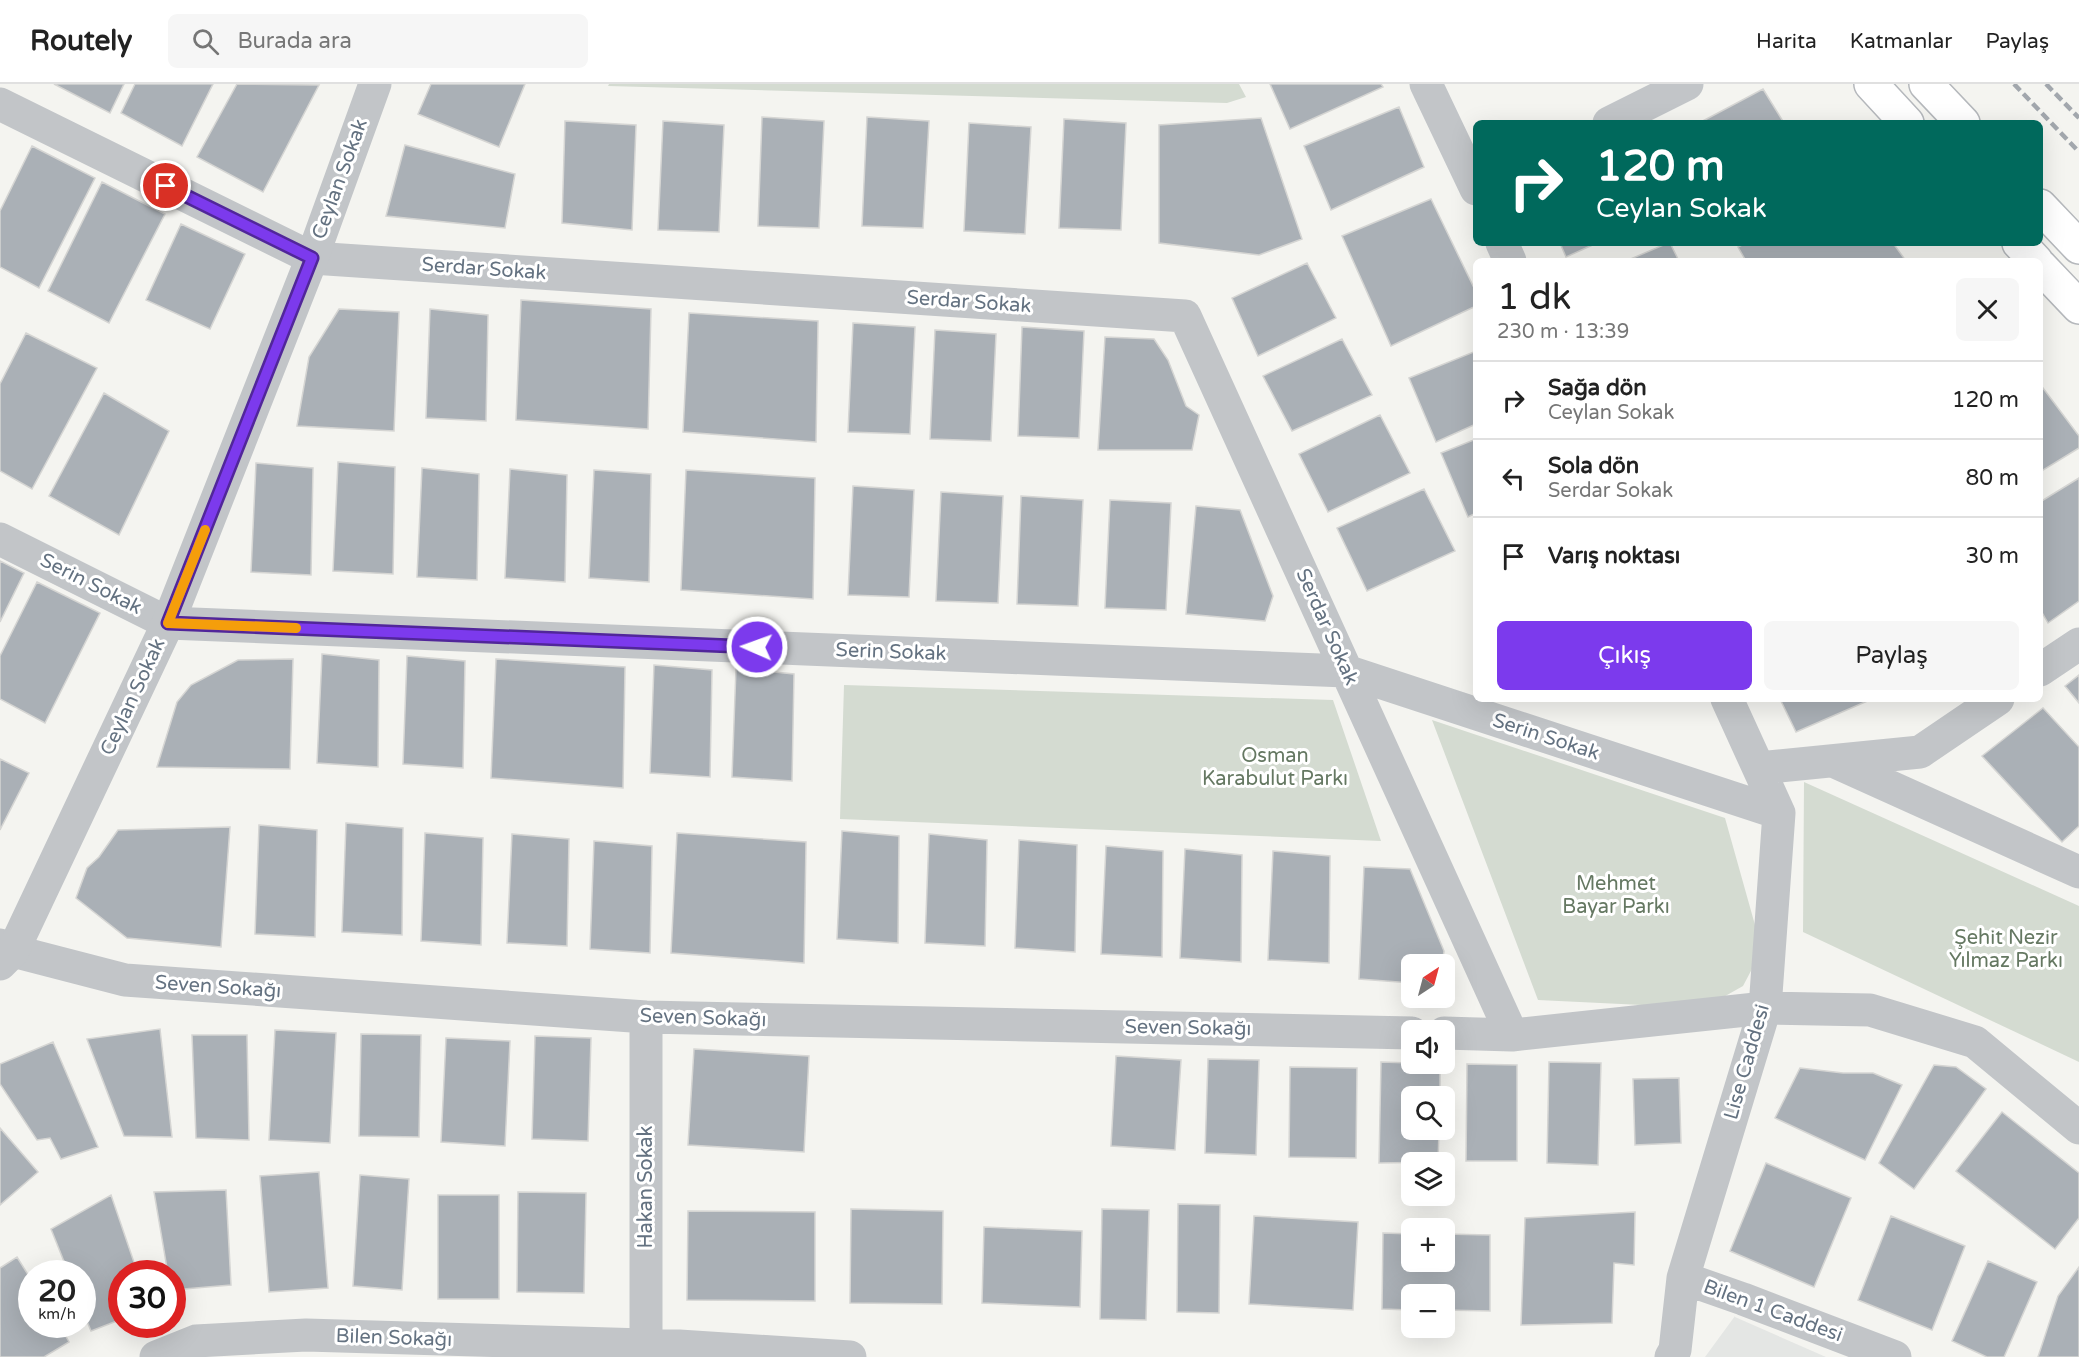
<!DOCTYPE html>
<html lang="tr">
<meta charset="utf-8">
<style>
body{margin:0;font-family:"Varela Round",sans-serif;background:#f6f6f6;color:#222;height:100vh;display:flex;flex-direction:column;font-size:22px;white-space:nowrap}
*{box-sizing:border-box;margin:0}
p{font-size:20px;color:#767676}
.icon{flex:none;width:33px;height:33px;fill:none;stroke:currentColor;stroke-width:2;stroke-linecap:round;stroke-linejoin:round}
.map{position:relative;flex:1;overflow:hidden}
.details{position:absolute;left:1473px;top:174px;width:570px;height:444px;display:flex;flex-direction:column;background:#fff;border-radius:9px;box-shadow:0 6px 24px #0002}
.details>*{flex:none}
.banner{position:absolute;left:1473px;top:36px;width:570px;height:126px;border-radius:9px;box-shadow:0 6px 24px #0002;background:#00695c;color:#fff;overflow:hidden}
.needle{width:39px;rotate:36deg}
.tools{position:absolute;left:1401px;top:870px;display:grid;gap:12px}
.tools a{display:grid;place-items:center;width:54px;height:54px;border-radius:9px;background:#fff;box-shadow:0 6px 24px #0002;font-size:30px}
.speed{position:absolute;left:18px;top:1176px;display:flex;gap:12px;font-size:30px;font-weight:700;text-align:center}
.speed>*{display:grid;place-content:center;width:78px;height:78px;border-radius:50%;background:#fff;box-shadow:0 6px 24px #0002;line-height:1}
.speed small{font-size:15px;font-weight:400}
.speed .limit{border:9px solid #d22;background:#fff;color:#111}
.pin{position:absolute;display:grid;place-items:center;width:51px;height:51px;color:#fff;margin:-26px;border:3px solid #fff;border-radius:50%;box-shadow:0 2px 6px #0007}
.me{position:absolute;width:66px;margin:-33px;rotate:272deg;stroke-linejoin:round;filter:drop-shadow(0 0 4px #0008)}
.turn{display:flex;align-items:center;gap:21px;height:126px;padding:0 24px;font-size:27px}
.turn .icon{width:78px;height:78px;stroke-width:2.5}
.turn b{display:block;font-size:42px;line-height:51px}
.round{display:grid;place-items:center;flex:none;width:63px;height:63px;border-radius:9px;background:#f6f6f6}
.headline{display:flex;align-items:center;justify-content:space-between;height:102px;padding:0 24px}
h1{font-size:36px;font-weight:600;line-height:45px}
.primary-button{display:flex;gap:12px;margin-top:auto;padding:12px 24px}
.primary-button a{flex:1;height:69px;border-radius:9px;background:#7c3aed;color:#fff;font-size:24px;font-weight:600;line-height:69px;text-align:center}
.primary-button a+a{background:#f6f6f6;color:#222}
ul{padding:0;list-style:none}
li{display:flex;align-items:center;gap:18px;height:78px;padding:0 24px;border-top:2px solid #e0e0e0}
li div{flex:1}
li b{display:block;font-size:22px}
li em{font-style:normal}
header{display:flex;align-items:center;gap:36px;box-sizing:border-box;height:84px;padding:0 30px;background:#fff;border-bottom:2px solid #e0e0e0}
header strong{font-size:28px}
nav{display:flex;gap:33px;margin-inline-start:auto;font-size:21px}
.search{width:420px;height:54px;background:#f6f6f6;display:flex;align-items:center;gap:15px;box-sizing:border-box;padding:0 21px;border-radius:9px;color:#767676;font-size:22px}
.map>svg:first-child{display:block}
.built{fill:#e4e6e4}
.green{fill:#d4dbd1}
.building{fill:#aab0b6;stroke:#d5d5d3;stroke-width:1.5}
.lines{fill:none;stroke-linecap:round;stroke-linejoin:round}
.primary-casing{stroke:#b5b8bc;stroke-width:36}
.minor{stroke:#c2c5c8;stroke-width:33}
.tertiary{stroke:#c2c5c8;stroke-width:33}
.primary{stroke:#fff;stroke-width:33}
.rail{stroke:#a2a7ad;stroke-width:4.5;stroke-dasharray:9 4.5;stroke-linecap:butt}
.route-casing{stroke:#51269a;stroke-width:15}
.route{stroke:#7c3aed;stroke-width:10}
.slow{stroke:#f59e0b;stroke-width:10}
.labels{text-anchor:middle;dominant-baseline:central;stroke-width:6;stroke-linejoin:round;paint-order:stroke}
.street-label{font-size:20px;fill:#647281;stroke:#fff}
.park-label{font-size:20px;fill:#657862;stroke:#fff}
</style>
<header>
<strong>Routely</strong>
<div class="search"><svg class="icon" aria-label="search" viewBox="0 0 24 24"><circle cx="10" cy="10" r="6"/><path d="M15 15l6 6"/></svg>Burada ara</div>
<nav><a>Harita</a><a>Katmanlar</a><a>Paylaş</a></nav>
</header>
<div class="map">
<svg width="2079" height="1273" viewBox="0 0 2079 1273">
<rect width="100%" height="100%" fill="#f4f4f0"/>
<path class="built" d="M 1735,1232 L 1735,1233 L 1826,1273 L 1705,1273 Z"/>
<path class="green" d="M 609,0 L 1239,0 L 1246,13 L 1227,19 L 608,2 Z
M 844,601 L 1333,616 L 1381,757 L 840,735 Z
M 1432,636 L 1725,734 L 1762,866 L 1743,902 L 1704,924 L 1538,916 Z
M 1804,698 L 2079,822 L 2079,978 L 1803,848 Z"/>
<path class="building" d="M 54,0 L 124,0 L 110,29 Z
M 135,0 L 213,0 L 182,62 L 121,29 Z
M 237,0 L 319,1 L 263,108 L 197,73 Z
M 431,0 L 525,0 L 499,63 L 418,30 Z
M 1270,0 L 1381,0 L 1383,3 L 1290,45 Z
M 1763,5 L 1784,39 L 1699,39 Z
M 1399,23 L 1424,83 L 1331,126 L 1304,62 Z
M 762,33 L 824,37 L 819,144 L 758,142 Z
M 867,33 L 929,37 L 923,144 L 862,142 Z
M 1261,34 L 1302,155 L 1259,171 L 1159,159 L 1159,41 Z
M 1064,35 L 1126,39 L 1121,146 L 1059,144 Z
M 565,37 L 636,41 L 632,146 L 562,139 Z
M 663,37 L 724,41 L 719,148 L 658,146 Z
M 969,39 L 1031,43 L 1025,150 L 964,147 Z
M 405,61 L 515,90 L 505,144 L 386,132 Z
M 32,62 L 95,94 L 39,204 L 0,183 L 0,127 Z
M 102,98 L 165,130 L 109,239 L 48,207 Z
M 1431,115 L 1476,208 L 1476,222 L 1391,262 L 1342,152 Z
M 181,140 L 245,170 L 210,245 L 146,216 Z
M 1560,159 L 1597,159 L 1566,173 Z
M 1668,159 L 1670,159 L 1679,177 L 1626,177 Z
M 1746,159 L 1893,159 L 1906,177 L 1746,177 L 1738,163 Z
M 1307,179 L 1336,234 L 1258,272 L 1232,214 Z
M 521,216 L 651,225 L 648,345 L 516,336 Z
M 339,225 L 399,228 L 394,347 L 297,342 L 309,273 Z
M 430,225 L 488,231 L 486,337 L 426,334 Z
M 689,229 L 818,237 L 816,358 L 683,348 Z
M 853,239 L 915,243 L 910,350 L 848,348 Z
M 1022,243 L 1084,247 L 1079,354 L 1018,352 Z
M 935,246 L 996,250 L 991,357 L 930,355 Z
M 26,249 L 97,284 L 32,405 L 0,387 L 0,300 Z
M 1105,253 L 1154,255 L 1168,276 L 1186,322 L 1199,331 L 1192,366 L 1098,366 Z
M 1342,255 L 1372,311 L 1292,347 L 1263,292 Z
M 1476,267 L 1476,340 L 1436,358 L 1409,294 Z
M 2040,300 L 2079,352 L 2079,364 L 2040,388 Z
M 104,309 L 169,347 L 119,451 L 49,412 Z
M 1380,331 L 1410,389 L 1328,428 L 1299,370 Z
M 1476,355 L 1476,429 L 1468,433 L 1441,369 Z
M 338,378 L 395,383 L 393,490 L 333,487 Z
M 256,379 L 313,384 L 311,491 L 251,488 Z
M 422,384 L 479,390 L 477,496 L 417,493 Z
M 510,385 L 567,391 L 565,498 L 505,494 Z
M 594,386 L 651,390 L 649,498 L 589,494 Z
M 686,386 L 815,394 L 813,515 L 681,506 Z
M 2079,394 L 2079,517 L 2048,539 L 2040,525 L 2040,418 Z
M 853,402 L 914,406 L 909,513 L 848,511 Z
M 1424,405 L 1455,467 L 1367,507 L 1337,444 Z
M 941,408 L 1003,412 L 998,519 L 936,517 Z
M 1021,412 L 1083,416 L 1078,522 L 1017,520 Z
M 1110,416 L 1171,419 L 1166,526 L 1105,524 Z
M 1196,422 L 1240,426 L 1273,512 L 1265,537 L 1186,530 Z
M 0,477 L 24,489 L 0,538 Z
M 37,498 L 100,529 L 45,639 L 0,615 L 0,572 Z
M 322,570 L 379,576 L 378,683 L 317,679 Z
M 407,572 L 465,577 L 463,684 L 403,680 Z
M 293,575 L 290,685 L 157,683 L 177,618 L 191,601 L 238,576 Z
M 496,575 L 625,583 L 623,704 L 491,694 Z
M 654,581 L 712,586 L 710,693 L 650,689 Z
M 736,584 L 794,590 L 792,697 L 732,693 Z
M 2079,591 L 2079,619 L 2065,602 Z
M 1780,615 L 1872,615 L 1796,648 Z
M 2043,624 L 2079,663 L 2079,742 L 2062,758 L 1982,672 Z
M 0,675 L 29,689 L 0,746 Z
M 346,739 L 403,744 L 402,851 L 342,848 Z
M 259,741 L 317,746 L 315,853 L 255,850 Z
M 230,743 L 221,863 L 127,854 L 76,814 L 87,784 L 99,773 L 118,746 Z
M 842,747 L 899,752 L 898,859 L 837,855 Z
M 425,749 L 483,754 L 481,861 L 421,857 Z
M 677,749 L 806,758 L 804,879 L 671,869 Z
M 512,750 L 569,755 L 567,862 L 507,859 Z
M 929,750 L 987,756 L 985,862 L 925,859 Z
M 1019,756 L 1077,761 L 1075,868 L 1015,864 Z
M 594,757 L 652,762 L 650,869 L 590,865 Z
M 1106,762 L 1163,767 L 1162,873 L 1101,870 Z
M 1185,765 L 1242,771 L 1241,878 L 1180,874 Z
M 1273,767 L 1330,772 L 1329,879 L 1268,876 Z
M 1364,783 L 1410,785 L 1444,867 L 1442,880 L 1412,880 L 1412,899 L 1359,895 Z
M 160,945 L 172,1053 L 124,1052 L 87,955 Z
M 275,946 L 336,949 L 330,1059 L 269,1056 Z
M 361,950 L 421,951 L 419,1053 L 359,1052 Z
M 192,951 L 247,951 L 249,1056 L 196,1054 Z
M 535,952 L 591,954 L 588,1057 L 532,1055 Z
M 446,954 L 510,957 L 505,1062 L 441,1058 Z
M 53,958 L 98,1063 L 61,1075 L 50,1054 L 37,1056 L 0,1000 L 0,980 Z
M 694,965 L 809,972 L 804,1068 L 688,1061 Z
M 1116,972 L 1181,976 L 1175,1066 L 1111,1062 Z
M 1208,975 L 1259,976 L 1256,1071 L 1205,1069 Z
M 1381,978 L 1440,980 L 1440,1012 L 1412,1012 L 1412,1046 L 1439,1046 L 1438,1078 L 1379,1079 Z
M 1549,978 L 1601,979 L 1598,1081 L 1547,1079 Z
M 1467,980 L 1517,981 L 1517,1077 L 1466,1077 Z
M 1934,981 L 1956,983 L 1986,1005 L 1914,1105 L 1879,1079 Z
M 1290,983 L 1357,984 L 1356,1074 L 1289,1073 Z
M 1800,984 L 1843,989 L 1873,989 L 1902,1001 L 1865,1076 L 1775,1034 Z
M 1679,994 L 1681,1059 L 1635,1061 L 1633,995 Z
M 2002,1028 L 2079,1089 L 2079,1134 L 2055,1165 L 1956,1087 Z
M 0,1044 L 38,1088 L 0,1121 Z
M 1766,1079 L 1851,1114 L 1814,1203 L 1730,1167 Z
M 319,1088 L 328,1204 L 269,1208 L 260,1092 Z
M 360,1091 L 409,1095 L 402,1206 L 353,1202 Z
M 226,1106 L 231,1201 L 172,1206 L 172,1190 L 168,1190 L 154,1108 Z
M 518,1108 L 586,1109 L 584,1209 L 517,1208 Z
M 111,1111 L 138,1190 L 122,1190 L 122,1235 L 91,1247 L 82,1225 L 82,1190 L 69,1190 L 51,1145 Z
M 438,1111 L 499,1111 L 499,1215 L 438,1215 Z
M 1178,1120 L 1220,1121 L 1219,1229 L 1177,1228 Z
M 851,1125 L 943,1127 L 942,1220 L 850,1219 Z
M 1102,1125 L 1149,1126 L 1146,1236 L 1100,1235 Z
M 688,1127 L 815,1128 L 815,1217 L 687,1216 Z
M 1635,1128 L 1634,1181 L 1614,1179 L 1612,1239 L 1521,1241 L 1525,1134 Z
M 1254,1132 L 1358,1138 L 1353,1226 L 1249,1220 Z
M 1891,1132 L 1965,1162 L 1932,1246 L 1858,1216 Z
M 984,1143 L 1082,1147 L 1080,1223 L 982,1219 Z
M 1383,1149 L 1412,1150 L 1412,1178 L 1444,1178 L 1444,1150 L 1490,1151 L 1490,1227 L 1444,1226 L 1444,1210 L 1412,1210 L 1412,1226 L 1382,1225 Z
M 17,1173 L 32,1197 L 32,1240 L 59,1240 L 69,1258 L 44,1273 L 0,1273 L 0,1184 Z
M 1988,1177 L 2037,1198 L 2004,1273 L 1987,1273 L 1952,1257 Z
M 2079,1183 L 2079,1273 L 2038,1273 L 2058,1212 Z"/>
<g class="lines">
<defs>
<path id="primary" d="M 1871,0 L 1907,39
M 1926,0 L 1963,39
M 2040,122 L 2079,163
M 2019,159 L 2036,177
M 2040,182 L 2079,223"/>
</defs>
<use href="#primary" class="primary-casing"/>
<path class="minor" d="M 1426,0 L 1476,105
M 0,20 L 312,174 L 1185,232 L 1512,951
M 1609,39 L 1687,0
M 1502,159 L 1510,177
M 0,455 L 168,539 L 1346,587 L 1779,729
M 2040,586 L 2079,560
M 1833,677 L 2079,788
M 1759,684 L 1920,668 L 1998,615
M 0,861 L 13,867 L 125,896 L 646,933 L 1412,949
M 646,933 L 646,1273
M 1444,949 L 1512,951 L 1765,924 L 1870,926 L 1975,958 L 2079,1044
M 1683,1194 L 1743,1215 L 1895,1273
M 156,1273 L 196,1257 L 306,1251 L 679,1262 L 850,1273
M 1671,1273 L 1675,1266 L 1683,1194 L 1765,924 L 1779,729 L 1727,615"/>
<path class="tertiary" d="M 0,880 L 13,867 L 168,539 L 312,174 L 375,0"/>
<use href="#primary" class="primary"/>
<path class="rail" d="M 2014,0 L 2079,68
M 2046,0 L 2079,34"/>
</g>
<g class="lines">
<defs>
<path id="route" d="M 166,102 L 312,174 L 168,539 L 757,563"/>
</defs>
<use href="#route" class="route-casing"/>
<use href="#route" class="route"/>
<path class="slow" d="M 205,446 L 168,539 L 296,544"/>
</g>
<g class="labels">
<g class="street-label">
<text transform="translate(340 95) rotate(-70)">Ceylan Sokak</text>
<text transform="translate(484 185) rotate(4)">Serdar Sokak</text>
<text transform="translate(969 218) rotate(4)">Serdar Sokak</text>
<text transform="translate(91 500) rotate(27)">Serin Sokak</text>
<text transform="translate(1327 543) rotate(66)">Serdar Sokak</text>
<text transform="translate(891 568) rotate(2)">Serin Sokak</text>
<text transform="translate(133 613) rotate(-65)">Ceylan Sokak</text>
<text transform="translate(1546 653) rotate(18)">Serin Sokak</text>
<text transform="translate(218 903) rotate(4)">Seven Sokağı</text>
<text transform="translate(703 934) rotate(2)">Seven Sokağı</text>
<text transform="translate(1188 944) rotate(1)">Seven Sokağı</text>
<text transform="translate(1747 978) rotate(-74)">Lise Caddesi</text>
<text transform="translate(646 1103) rotate(-90)">Hakan Sokak</text>
<text transform="translate(1773 1227) rotate(20)">Bilen 1 Caddesi</text>
<text transform="translate(394 1254) rotate(2)">Bilen Sokağı</text>
</g>
<g class="park-label">
<text x="1275" y="672">Osman<tspan x="1275" dy="23">Karabulut Parkı</tspan></text>
<text x="1616" y="800">Mehmet<tspan x="1616" dy="23">Bayar Parkı</tspan></text>
<text x="2006" y="854">Şehit Nezir<tspan x="2006" dy="23">Yılmaz Parkı</tspan></text>
</g>
</g>
</svg>
<div class="tools">
<a><svg class="needle" viewBox="-14 -14 28 28"><path d="M0-13l5 13h-10z" fill="#e53935"/><path d="M0 13l5-13h-10z" fill="#767676"/></svg></a>
<a><svg class="icon" aria-label="sound" viewBox="0 0 24 24"><path d="M4 9h4l5-4v14l-5-4H4zM17 9q2 3 0 6"/></svg></a>
<a><svg class="icon" aria-label="search" viewBox="0 0 24 24"><circle cx="10" cy="10" r="6"/><path d="M15 15l6 6"/></svg></a>
<a><svg class="icon" aria-label="layers" viewBox="0 0 24 24"><path d="M12 4l9 5-9 5-9-5zM3 14l9 5 9-5"/></svg></a>
<a>+</a>
<a>−</a>
</div>
<div class="speed"><div>20<small>km/h</small></div><div class="limit">30</div></div>
<div class="pin" style="left:166px;top:102px;background:#d93025"><svg class="icon" aria-label="arrive" viewBox="0 0 24 24"><path d="M6 21V4h12l-3 4 3 4H6"/></svg></div>
<svg class="me" style="left:757px;top:563px" viewBox="-20 -20 40 40"><circle r="17" fill="#7c3aed" stroke="#fff" stroke-width="3"/><path d="M0-11L8 9 0 5-8 9z" fill="#fff"/></svg>
<div class="banner">
<div class="turn"><svg class="icon" aria-label="right" viewBox="0 0 24 24"><path d="M7 20v-9h11M14 6l5 5-5 5"/></svg><div><b>120 m</b>Ceylan Sokak</div></div>
</div>
<section class="details">
<div class="headline"><div><h1>1 dk</h1><p>230 m · 13:39</p></div><a class="round"><svg class="icon" aria-label="close" viewBox="0 0 24 24"><path d="M6 6l12 12M18 6L6 18"/></svg></a></div>
<ul>
<li><svg class="icon" aria-label="right" viewBox="0 0 24 24"><path d="M7 20v-9h11M14 6l5 5-5 5"/></svg><div><b>Sağa dön</b><p>Ceylan Sokak</p></div><em>120 m</em></li>
<li><svg class="icon" aria-label="left" viewBox="0 0 24 24"><path d="M17 20v-9H6M10 6l-5 5 5 5"/></svg><div><b>Sola dön</b><p>Serdar Sokak</p></div><em>80 m</em></li>
<li><svg class="icon" aria-label="arrive" viewBox="0 0 24 24"><path d="M6 21V4h12l-3 4 3 4H6"/></svg><div><b>Varış noktası</b></div><em>30 m</em></li>
</ul>
<div class="primary-button"><a>Çıkış</a><a>Paylaş</a></div>
</section>
</div>
